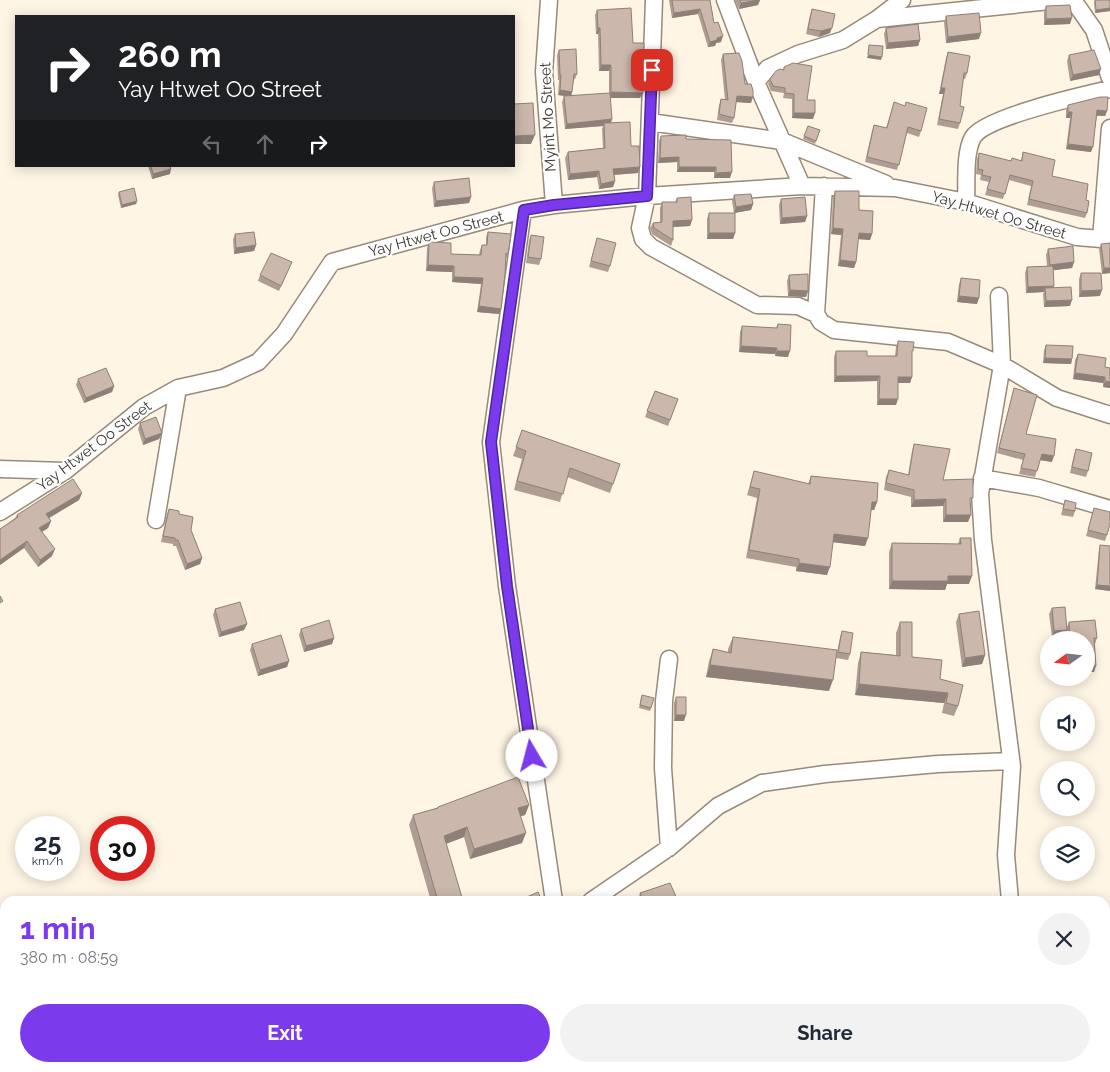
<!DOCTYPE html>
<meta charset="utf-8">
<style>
body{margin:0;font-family:Raleway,sans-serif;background:#f2f2f3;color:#1f2937;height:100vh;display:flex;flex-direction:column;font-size:19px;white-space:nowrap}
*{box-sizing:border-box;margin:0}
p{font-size:16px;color:#747a83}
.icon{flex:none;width:28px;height:28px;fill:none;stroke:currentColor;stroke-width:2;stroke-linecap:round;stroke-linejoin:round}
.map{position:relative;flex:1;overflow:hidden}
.sheet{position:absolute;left:0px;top:896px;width:1110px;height:176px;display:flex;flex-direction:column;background:#fff;border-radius:15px 15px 0 0;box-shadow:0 2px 12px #0003}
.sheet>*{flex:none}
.guide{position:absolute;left:15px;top:15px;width:500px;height:152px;border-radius:0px;box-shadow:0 2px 12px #0003;background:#202124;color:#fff;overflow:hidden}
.needle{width:32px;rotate:255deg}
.controls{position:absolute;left:1040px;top:631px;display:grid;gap:10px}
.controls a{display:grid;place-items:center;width:55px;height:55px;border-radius:50%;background:#fff;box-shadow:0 2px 12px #0003;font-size:25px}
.speed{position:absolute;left:15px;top:816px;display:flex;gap:10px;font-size:25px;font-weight:700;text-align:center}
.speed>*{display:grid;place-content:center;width:65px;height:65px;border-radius:50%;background:#fff;box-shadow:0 2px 12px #0003;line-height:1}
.speed small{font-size:12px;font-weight:400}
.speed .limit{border:8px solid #d22;background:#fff;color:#111}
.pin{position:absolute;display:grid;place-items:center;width:42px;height:42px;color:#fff;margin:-21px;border-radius:10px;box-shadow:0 2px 8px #0006}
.me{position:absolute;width:55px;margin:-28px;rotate:352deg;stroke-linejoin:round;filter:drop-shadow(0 0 4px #0008)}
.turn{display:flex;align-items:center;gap:18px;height:105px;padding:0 20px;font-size:22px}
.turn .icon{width:65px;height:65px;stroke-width:2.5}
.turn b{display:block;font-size:35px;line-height:42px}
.lanes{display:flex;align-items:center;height:48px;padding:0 20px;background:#0003;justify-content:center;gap:25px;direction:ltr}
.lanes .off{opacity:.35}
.round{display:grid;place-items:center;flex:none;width:52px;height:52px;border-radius:26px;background:#f2f2f3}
.overview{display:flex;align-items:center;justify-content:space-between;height:85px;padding:0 20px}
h1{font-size:30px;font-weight:700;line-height:38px;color:#7c3aed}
.action{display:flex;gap:10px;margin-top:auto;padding:10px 20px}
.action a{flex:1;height:58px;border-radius:30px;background:#7c3aed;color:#fff;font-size:20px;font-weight:700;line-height:58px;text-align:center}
.action a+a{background:#f2f2f3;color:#1f2937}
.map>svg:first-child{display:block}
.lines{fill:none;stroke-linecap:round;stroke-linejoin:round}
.minor-casing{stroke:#968a79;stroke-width:19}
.minor{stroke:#fff;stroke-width:16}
.wall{fill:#af9d93}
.shaded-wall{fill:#8e8078}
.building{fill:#cbb7ab;stroke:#8e8078}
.route-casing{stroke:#51269a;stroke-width:12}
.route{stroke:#7c3aed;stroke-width:9}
.labels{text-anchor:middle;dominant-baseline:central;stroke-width:4.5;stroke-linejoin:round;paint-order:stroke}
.street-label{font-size:15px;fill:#3e3932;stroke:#fff}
</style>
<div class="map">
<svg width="1110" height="1072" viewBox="0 0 1110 1072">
<rect width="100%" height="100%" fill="#fff5e5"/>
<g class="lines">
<defs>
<path id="minor" d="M 549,0 L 544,72 L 554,205
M 654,0 L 647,196 L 640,228 L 643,239 L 651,247 L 757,305 L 798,306 L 816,314 L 821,322 L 834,330 L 948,342 L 1002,365 L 1057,398 L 1110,415
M 725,0 L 756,82 L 802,186
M 1073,0 L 1094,30 L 1110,78
M 877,19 L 1060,0
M 756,82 L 768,68 L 798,54 L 843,40 L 877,19 L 902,0
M 650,122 L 782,141 L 886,184
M 966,202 C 967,184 964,153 973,137 C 986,117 1084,95 1110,89
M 523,210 L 491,442 L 507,586 L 554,901
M 1101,239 L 1110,128
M 999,296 L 1002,365 L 980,494 L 983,540 L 1012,766 L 1006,855 L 1010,901
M 816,314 L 824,186
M 0,469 L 65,471
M 982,478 L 1039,488 L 1110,509
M 0,512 L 65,471 L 144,407 L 178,388 L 223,378 L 258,362 L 284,334 L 332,262 L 523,210 L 554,205 L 647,196 L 802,186 L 895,188 L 966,202 L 1077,237 L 1101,239 L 1110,236
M 156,520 L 178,388
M 669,659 L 664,701 L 663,768 L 669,848
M 591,901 L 670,847 L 718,806 L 762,783 L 825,774 L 938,764 L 1011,761
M 597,1068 L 599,1072
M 1021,1068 L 1021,1072"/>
</defs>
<use href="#minor" class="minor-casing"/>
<use href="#minor" class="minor"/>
</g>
<path class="wall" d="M 669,0 L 710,0 L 714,23 L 721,42 L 716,43 L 715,46 L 708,47 L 698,14 L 672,18 Z
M 735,0 L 760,0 L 758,5 L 739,9 Z
M 1095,0 L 1110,0 L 1110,11 L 1095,13 L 1094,2 Z
M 1046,6 L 1070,24 L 1044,25 L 1044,12 Z
M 812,9 L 830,33 L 819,37 L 806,34 L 810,15 Z
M 597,10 L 633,43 L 640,98 L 610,98 L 612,119 L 611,123 L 631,146 L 638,173 L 614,175 L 615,181 L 613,187 L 599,189 L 597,177 L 568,180 L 565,158 L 568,152 L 603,148 L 602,129 L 603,126 L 565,129 L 562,102 L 564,96 L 567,96 L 558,95 L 559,80 L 558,80 L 557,55 L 559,50 L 577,74 L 575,79 L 574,79 L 571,96 L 609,93 L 609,71 L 599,71 L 598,34 L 596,34 L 595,15 Z
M 946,16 L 979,39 L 946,43 L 944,22 Z
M 886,28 L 920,40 L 918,46 L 886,49 L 884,34 Z
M 948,52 L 967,73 L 965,79 L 963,79 L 960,106 L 960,123 L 958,129 L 937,125 L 943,94 L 939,94 L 946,58 Z
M 723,54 L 745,84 L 751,103 L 736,102 L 734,118 L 732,123 L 717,120 L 719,105 L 721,99 L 725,100 L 721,60 Z
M 1069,55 L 1099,75 L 1070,81 L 1067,61 Z
M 784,67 L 807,100 L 813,119 L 792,118 L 792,99 L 783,98 L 784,93 L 771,91 L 768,84 L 770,79 L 783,70 Z
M 894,102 L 921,131 L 919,137 L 907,133 L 897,170 L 865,162 L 872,131 L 874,125 L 886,128 Z
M 1068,105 L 1107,111 L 1105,116 L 1097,116 L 1091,152 L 1066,149 L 1070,118 L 1066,118 L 1066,110 Z
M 808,126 L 820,130 L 815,144 L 803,139 Z
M 661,136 L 686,139 L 730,178 L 714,178 L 714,172 L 677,172 L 677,162 L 658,163 L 659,141 Z
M 1023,152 L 1052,176 L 1086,200 L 1087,213 L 1085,218 L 1027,205 L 1031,186 L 1009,180 L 1003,199 L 985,195 L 989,182 L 980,180 L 981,175 L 976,174 L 977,159 L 979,153 L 1011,161 L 1021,160 Z
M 148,166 L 170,166 L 170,174 L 152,179 Z
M 434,182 L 471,197 L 469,203 L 434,207 L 432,188 Z
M 835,191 L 859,210 L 872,234 L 870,240 L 858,239 L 856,262 L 854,268 L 838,266 L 841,235 L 831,234 L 833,197 Z
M 119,192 L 137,201 L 136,204 L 121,208 L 118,195 Z
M 734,195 L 753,204 L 751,210 L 734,213 L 732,201 Z
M 677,198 L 692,220 L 690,226 L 673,227 L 673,240 L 671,246 L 652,234 L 650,228 L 653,223 L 660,222 L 660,208 L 662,202 L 675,202 Z
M 781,199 L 807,216 L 805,222 L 780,224 L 779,205 Z
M 709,213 L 735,233 L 733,239 L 707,239 L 707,219 Z
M 488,232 L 508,254 L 506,259 L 501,309 L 499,314 L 477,312 L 481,284 L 452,282 L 452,272 L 426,271 L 427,248 L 429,242 L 451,254 L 479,255 L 480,250 L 482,245 L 486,245 L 486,237 Z
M 235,234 L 256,245 L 254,251 L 234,254 L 233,240 Z
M 531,235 L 541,259 L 539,265 L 526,263 L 529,241 Z
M 597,238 L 610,266 L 608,272 L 589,267 Z
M 1110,243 L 1110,273 L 1102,274 L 1099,249 L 1101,244 Z
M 1048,249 L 1074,262 L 1072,268 L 1053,270 L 1053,288 L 1070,306 L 1044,307 L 1043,294 L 1044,292 L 1026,293 L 1025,273 L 1027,267 L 1047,266 L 1046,255 Z
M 292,262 L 279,291 L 258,281 L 260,275 Z
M 1081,273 L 1100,296 L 1079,297 L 1079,279 Z
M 789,275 L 808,291 L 806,297 L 788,296 L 787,281 Z
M 961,278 L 977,304 L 957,302 L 959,284 Z
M 778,324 L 788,357 L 775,356 L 775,354 L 739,352 L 740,332 L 742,326 L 776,328 Z
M 898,341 L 912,356 L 912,377 L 910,383 L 898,383 L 896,405 L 877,405 L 877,381 L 834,382 L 834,357 L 836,351 L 867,356 L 895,356 L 896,347 Z
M 1046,345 L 1072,359 L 1071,364 L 1043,363 L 1044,350 Z
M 1078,354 L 1105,367 L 1110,368 L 1110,388 L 1103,387 L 1103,383 L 1073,379 L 1075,360 Z
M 78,379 L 114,386 L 112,392 L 84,403 L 76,385 Z
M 1014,388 L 1026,434 L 1052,462 L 1040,460 L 1035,477 L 1019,474 L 1023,460 L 997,453 Z
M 655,391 L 678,399 L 668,426 L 645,417 Z
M 140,423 L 162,433 L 159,439 L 143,445 L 138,429 Z
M 522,430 L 620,464 L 610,493 L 567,477 L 560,502 L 514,490 L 522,459 L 513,456 Z
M 914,444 L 943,480 L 970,505 L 968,522 L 943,522 L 943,506 L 911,507 L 911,497 L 884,490 L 886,477 L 889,470 L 908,475 L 912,451 Z
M 1076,449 L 1088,471 L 1086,477 L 1070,473 L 1074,455 Z
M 754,471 L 808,484 L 811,476 L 877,502 L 874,510 L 871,510 L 865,546 L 833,542 L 827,575 L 796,571 L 796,567 L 746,558 L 757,498 L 747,495 Z
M 82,493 L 79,500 L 49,518 L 51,521 L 48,528 L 42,532 L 52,556 L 38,567 L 24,548 L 0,565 L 0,529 L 15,518 L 17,515 Z
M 1065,500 L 1075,511 L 1073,517 L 1061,515 Z
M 1094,508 L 1107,535 L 1105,541 L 1086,536 Z
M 169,509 L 179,514 L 191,530 L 202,558 L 200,564 L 185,570 L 176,546 L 173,546 L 173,544 L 161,542 L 167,514 Z
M 960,538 L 969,584 L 947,584 L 945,590 L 889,589 L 889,552 L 892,543 L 958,544 Z
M 1100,545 L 1110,591 L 1095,589 L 1099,549 Z
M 1052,608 L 1067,627 L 1069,622 L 1097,638 L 1095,644 L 1094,672 L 1086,640 L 1068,640 L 1067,631 L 1065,636 L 1052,637 L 1049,614 Z
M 215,609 L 247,624 L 244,630 L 219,637 L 213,615 Z
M 959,614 L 985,655 L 982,664 L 962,667 L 956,622 Z
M 900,622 L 912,657 L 940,679 L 958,706 L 954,716 L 942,713 L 944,703 L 855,695 L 858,663 L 861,652 L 896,655 L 896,633 Z
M 301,629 L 334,638 L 332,644 L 304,652 L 299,635 Z
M 842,631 L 850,654 L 848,660 L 836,658 L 840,637 Z
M 733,637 L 829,691 L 706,677 L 709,661 L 713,649 L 728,652 L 728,649 Z
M 252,644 L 289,661 L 287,667 L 258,676 L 250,650 Z
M 676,697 L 684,721 L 674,721 L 674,703 Z
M 641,698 L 651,708 L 650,711 L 639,708 Z
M 529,805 L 525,815 L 521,816 L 522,843 L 470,859 L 464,837 L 446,844 L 463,901 L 431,901 L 409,825 L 413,815 L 437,808 L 438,807 Z
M 640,893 L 678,901 L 638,901 L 638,900 Z"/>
<path class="shaded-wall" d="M 760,0 L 758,5 L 739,9 L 741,3 Z
M 1110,8 L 1110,11 L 1095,13 L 1096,10 Z
M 700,9 L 698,14 L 672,18 L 674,13 Z
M 1072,18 L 1070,24 L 1044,25 L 1046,19 Z
M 598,28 L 600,28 L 598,34 L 596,34 Z
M 832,28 L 830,33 L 819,37 L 821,31 Z
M 981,33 L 979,39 L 946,43 L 948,37 Z
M 723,36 L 721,42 L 716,43 L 715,46 L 708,47 L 710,42 L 717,38 Z
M 920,40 L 918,46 L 886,49 L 888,43 Z
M 868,55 L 882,57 L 881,60 L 867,58 Z
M 601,65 L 611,65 L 609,71 L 599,71 Z
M 1101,69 L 1099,75 L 1070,81 L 1073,75 Z
M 941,88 L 945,88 L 943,94 L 939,94 Z
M 560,90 L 572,92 L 571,97 L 558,95 Z
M 611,92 L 643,93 L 640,98 L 609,98 Z
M 737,96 L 753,97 L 751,103 L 735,102 Z
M 1097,110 L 1107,111 L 1105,116 L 1095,115 Z
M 1068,112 L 1072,112 L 1070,118 L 1066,118 Z
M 794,113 L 815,113 L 813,119 L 792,118 Z
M 612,119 L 610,125 L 604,123 L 603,126 L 565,129 L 567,124 Z
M 535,135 L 531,144 L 514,144 L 514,136 Z
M 1068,144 L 1093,147 L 1091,152 L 1066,149 Z
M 679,157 L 677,162 L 658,163 L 660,158 Z
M 640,167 L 638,173 L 611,175 L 613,169 Z
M 679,167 L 716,167 L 714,172 L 677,172 Z
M 171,169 L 170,174 L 152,179 L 153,174 Z
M 599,171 L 597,177 L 568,180 L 570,174 Z
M 732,172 L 730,178 L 714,178 L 716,173 Z
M 615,181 L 613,187 L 599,189 L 601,184 Z
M 471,197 L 469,203 L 434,207 L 436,201 Z
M 137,201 L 136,204 L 121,208 L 122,205 Z
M 753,204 L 751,210 L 734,213 L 736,207 Z
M 807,216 L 805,222 L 780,224 L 782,218 Z
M 692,220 L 690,226 L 671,227 L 673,221 Z
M 833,228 L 843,229 L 841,235 L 831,234 Z
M 709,233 L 735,233 L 733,239 L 707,239 Z
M 859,233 L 872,234 L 870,240 L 857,239 Z
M 256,245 L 254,251 L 234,254 L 236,248 Z
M 840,260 L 856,262 L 854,268 L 838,266 Z
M 1074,262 L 1072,268 L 1048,271 L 1050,265 Z
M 428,265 L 454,266 L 452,272 L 426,271 Z
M 1104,268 L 1110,268 L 1110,273 L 1102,274 Z
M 454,277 L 483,278 L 481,284 L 452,282 Z
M 1054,286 L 1052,292 L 1045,288 L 1044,292 L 1026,293 L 1028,287 Z
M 790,290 L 808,291 L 806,297 L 788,296 Z
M 1102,290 L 1100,296 L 1079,297 L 1081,291 Z
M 959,296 L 979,298 L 977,304 L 957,302 Z
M 1072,300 L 1070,306 L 1044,307 L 1046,301 Z
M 479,306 L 501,309 L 499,314 L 477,312 Z
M 741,346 L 777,348 L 775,354 L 739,352 Z
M 777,351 L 790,351 L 788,357 L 775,356 Z
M 1045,358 L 1072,359 L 1071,364 L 1043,363 Z
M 1075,373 L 1105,377 L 1103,383 L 1073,379 Z
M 836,376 L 880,376 L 877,381 L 834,382 Z
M 898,377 L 912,377 L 910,383 L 896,383 Z
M 1105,381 L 1110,382 L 1110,388 L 1103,387 Z
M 114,386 L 112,392 L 84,403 L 86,398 Z
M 879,399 L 898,399 L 896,405 L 877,405 Z
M 162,433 L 159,439 L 143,445 L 145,439 Z
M 1042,454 L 1054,456 L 1052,462 L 1040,460 Z
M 82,493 L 79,500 L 44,521 L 46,514 Z
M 946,499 L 943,506 L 911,507 L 914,500 Z
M 872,502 L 877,502 L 874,510 L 869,510 Z
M 946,515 L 971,515 L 968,522 L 943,522 Z
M 51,521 L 48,528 L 37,535 L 39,528 Z
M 834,534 L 868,538 L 865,546 L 831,542 Z
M 27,541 L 24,548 L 0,565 L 0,560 Z
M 55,549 L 52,556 L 38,567 L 40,560 Z
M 202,558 L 200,564 L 185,570 L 187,564 Z
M 799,563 L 830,567 L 827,575 L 796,571 Z
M 948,576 L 972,576 L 969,584 L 947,584 L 945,590 L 889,589 L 892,581 Z
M 1097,585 L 1110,586 L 1110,591 L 1095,589 Z
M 247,624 L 244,630 L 219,637 L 221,632 Z
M 1067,630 L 1065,636 L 1052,637 L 1054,631 Z
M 334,638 L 332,644 L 304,652 L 306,646 Z
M 985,655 L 982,664 L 962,667 L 965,658 Z
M 289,661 L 287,667 L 258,676 L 260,670 Z
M 710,665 L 833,680 L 829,691 L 706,677 Z
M 1086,666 L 1096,666 L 1094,672 L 1086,672 Z
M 859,684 L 948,693 L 944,703 L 855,695 Z
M 676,715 L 686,715 L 684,721 L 674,721 Z
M 529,805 L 525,815 L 515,818 L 518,808 Z
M 467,827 L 464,837 L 440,846 L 444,836 Z
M 526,833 L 522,843 L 470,859 L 474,849 Z"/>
<path class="building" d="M 672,0 L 710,0 L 714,23 L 718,22 L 723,36 L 717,38 L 717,40 L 710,42 L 700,9 L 674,13 Z
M 740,0 L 759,0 L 741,3 Z
M 1095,0 L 1110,0 L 1110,8 L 1096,10 Z
M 1070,5 L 1072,18 L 1046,19 L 1046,6 Z
M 631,8 L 633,43 L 644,43 L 643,93 L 611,92 L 611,65 L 601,65 L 600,28 L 598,28 L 597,10 Z
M 812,9 L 835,14 L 832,28 L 821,31 L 808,29 Z
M 979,13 L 981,33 L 948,37 L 946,16 Z
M 918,24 L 920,40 L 888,43 L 886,28 Z
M 869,45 L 883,46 L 882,57 L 868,55 Z
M 576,49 L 577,74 L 574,74 L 572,92 L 560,90 L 561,75 L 560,75 L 559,50 Z
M 1094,50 L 1101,69 L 1073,75 L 1069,55 Z
M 948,52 L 970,56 L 967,73 L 964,73 L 960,106 L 964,107 L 960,123 L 939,119 L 945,88 L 941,88 Z
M 739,53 L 742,61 L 745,84 L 751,84 L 753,90 L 753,97 L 737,96 L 734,118 L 719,114 L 721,99 L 728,100 L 723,54 Z
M 793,63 L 812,66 L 807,100 L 815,100 L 815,113 L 794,113 L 794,94 L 785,93 L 785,88 L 773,86 L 770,79 L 776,71 L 780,69 L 784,70 L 784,67 Z
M 610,93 L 612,119 L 567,124 L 564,96 Z
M 1100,97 L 1108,97 L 1107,111 L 1097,110 L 1093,147 L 1068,144 L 1072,112 L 1068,112 L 1068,105 Z
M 894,102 L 905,106 L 906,102 L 927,108 L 921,131 L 908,127 L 899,165 L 867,157 L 874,125 L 887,128 Z
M 533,103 L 535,135 L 514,136 L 514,104 Z
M 630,122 L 631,146 L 639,146 L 640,167 L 613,169 L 615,181 L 601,184 L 599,171 L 570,174 L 568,152 L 605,148 L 604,123 Z
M 808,126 L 820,130 L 816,141 L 804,136 Z
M 686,135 L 686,139 L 731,140 L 732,172 L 716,173 L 716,167 L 679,167 L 679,157 L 660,158 L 661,136 Z
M 1023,152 L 1055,160 L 1052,176 L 1088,184 L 1086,200 L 1089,201 L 1087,213 L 1029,199 L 1033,181 L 1010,175 L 1005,194 L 987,189 L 991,177 L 982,175 L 983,170 L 978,169 L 979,153 L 1011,161 L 1012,158 L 1022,161 Z
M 151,166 L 170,166 L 171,169 L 153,174 Z
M 469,178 L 471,197 L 436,201 L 434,182 Z
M 134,188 L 137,201 L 122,205 L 119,192 Z
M 835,191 L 859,191 L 859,210 L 873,211 L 872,234 L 859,233 L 856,262 L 840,260 L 843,229 L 833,228 Z
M 751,194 L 753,204 L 736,207 L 734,195 Z
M 691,197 L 692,220 L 673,221 L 673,240 L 654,228 L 653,223 L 662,222 L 662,202 L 677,202 L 677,198 Z
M 805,197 L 807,216 L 782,218 L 781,199 Z
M 709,213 L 735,213 L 735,233 L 709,233 Z
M 254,232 L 256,245 L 236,248 L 235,234 Z
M 488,232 L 511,234 L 508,254 L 506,253 L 505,274 L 501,309 L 479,306 L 483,278 L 454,277 L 454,266 L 428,265 L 429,242 L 451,243 L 451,254 L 481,255 L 482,245 L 487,245 Z
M 531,235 L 544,237 L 541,259 L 528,257 Z
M 597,238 L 616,243 L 610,266 L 591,261 Z
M 1110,243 L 1110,268 L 1104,268 L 1101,244 Z
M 1073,246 L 1074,262 L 1050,265 L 1048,249 Z
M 271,253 L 292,262 L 281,286 L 260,275 Z
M 1053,266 L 1054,286 L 1028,287 L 1027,267 Z
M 1081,273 L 1101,273 L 1102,290 L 1081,291 Z
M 808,274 L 808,291 L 790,290 L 789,275 Z
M 961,278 L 980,280 L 979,298 L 959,296 Z
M 1071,287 L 1072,300 L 1046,301 L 1045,288 Z
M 778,324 L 791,325 L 790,351 L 777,351 L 777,348 L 741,346 L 742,326 L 777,328 Z
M 898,341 L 914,342 L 913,351 L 912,351 L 912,377 L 898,377 L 898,399 L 879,399 L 880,376 L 836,376 L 836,351 L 867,351 L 867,356 L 897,356 Z
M 1046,345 L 1073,346 L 1072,359 L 1045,358 Z
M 1078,354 L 1106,358 L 1105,367 L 1110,368 L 1110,382 L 1105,381 L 1105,377 L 1075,373 Z
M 106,368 L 114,386 L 86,398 L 78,379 Z
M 1014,388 L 1037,395 L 1026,434 L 1056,439 L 1054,456 L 1042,454 L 1037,471 L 1021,468 L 1025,454 L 999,448 Z
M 655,391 L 678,399 L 670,420 L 647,411 Z
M 156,417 L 162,433 L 145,439 L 140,423 Z
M 522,430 L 620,464 L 613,484 L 570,468 L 563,494 L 517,481 L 526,451 L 516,447 Z
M 914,444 L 950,449 L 943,480 L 973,479 L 973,498 L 970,498 L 971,515 L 946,515 L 946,499 L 914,500 L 914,490 L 886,483 L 889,470 L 909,475 Z
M 1076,449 L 1092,453 L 1088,471 L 1072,467 Z
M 754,471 L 810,484 L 811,476 L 878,483 L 877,502 L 872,502 L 868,538 L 834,534 L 830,567 L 799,563 L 799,559 L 749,550 L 760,489 L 750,487 Z
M 73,479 L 82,493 L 46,514 L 51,521 L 39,528 L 55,549 L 40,560 L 27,541 L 0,560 L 0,529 L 18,517 L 17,515 Z
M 1065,500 L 1076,503 L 1075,511 L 1063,509 Z
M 1094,508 L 1110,512 L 1110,524 L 1107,535 L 1088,530 Z
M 169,509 L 179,511 L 179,514 L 193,517 L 191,530 L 202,558 L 187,564 L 178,540 L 175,540 L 175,538 L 163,536 Z
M 960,538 L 971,538 L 972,576 L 948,576 L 948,581 L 892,581 L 892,543 L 961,544 Z
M 1100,545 L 1110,546 L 1110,586 L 1097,585 Z
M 0,596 L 3,601 L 0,603 Z
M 240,602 L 247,624 L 221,632 L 215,609 Z
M 1065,607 L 1067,630 L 1054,631 L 1052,608 Z
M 979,611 L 985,655 L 965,658 L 959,614 Z
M 329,620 L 334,638 L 306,646 L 301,629 Z
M 1095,620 L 1097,638 L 1094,638 L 1096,666 L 1086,666 L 1086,640 L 1070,640 L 1069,622 Z
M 900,622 L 912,622 L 912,657 L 942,660 L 940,679 L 963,685 L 958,706 L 946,703 L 948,693 L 859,684 L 861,652 L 900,656 Z
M 842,631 L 853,633 L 850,654 L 838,652 Z
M 281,635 L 289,661 L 260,670 L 252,644 Z
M 733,637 L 837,650 L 833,680 L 710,665 L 713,649 L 731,653 Z
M 642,695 L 654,698 L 651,708 L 640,705 Z
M 676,697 L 686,697 L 686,715 L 676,715 Z
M 518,777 L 529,805 L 518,808 L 526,833 L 474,849 L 467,827 L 444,836 L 463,901 L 438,901 L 413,815 L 438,808 L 438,807 Z
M 670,883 L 678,901 L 643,901 L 640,893 Z
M 538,892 L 542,901 L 518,901 Z
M 505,898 L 506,901 L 496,901 Z
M 1032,1068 L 1048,1068 L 1047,1072 L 1031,1072 L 1032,1071 Z"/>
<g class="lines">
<defs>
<path id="route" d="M 532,756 L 507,586 L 491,442 L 524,210 L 554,205 L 647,196 L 652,70"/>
</defs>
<use href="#route" class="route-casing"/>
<use href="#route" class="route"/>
</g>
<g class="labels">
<g class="street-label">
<text transform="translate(548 117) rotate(-93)">Myint Mo Street</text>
<text transform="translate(999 215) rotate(16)">Yay Htwet Oo Street</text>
<text transform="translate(436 234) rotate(-15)">Yay Htwet Oo Street</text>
<text transform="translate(94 446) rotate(-37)">Yay Htwet Oo Street</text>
</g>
</g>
</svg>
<div class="controls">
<a><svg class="needle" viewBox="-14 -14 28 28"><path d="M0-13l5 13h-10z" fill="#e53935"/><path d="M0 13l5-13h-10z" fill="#747a83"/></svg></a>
<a><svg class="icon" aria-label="sound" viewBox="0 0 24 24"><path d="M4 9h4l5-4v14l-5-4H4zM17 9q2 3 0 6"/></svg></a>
<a><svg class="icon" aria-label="search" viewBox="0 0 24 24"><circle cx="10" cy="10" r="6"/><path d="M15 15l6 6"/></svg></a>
<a><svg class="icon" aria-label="layers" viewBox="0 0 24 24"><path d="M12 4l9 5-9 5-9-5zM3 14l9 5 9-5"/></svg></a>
</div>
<div class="speed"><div>25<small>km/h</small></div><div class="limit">30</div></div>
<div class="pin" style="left:652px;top:70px;background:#d93025"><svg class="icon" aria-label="arrive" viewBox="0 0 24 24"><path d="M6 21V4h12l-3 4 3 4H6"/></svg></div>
<svg class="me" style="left:532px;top:756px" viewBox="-20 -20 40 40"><circle r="19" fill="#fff"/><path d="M0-13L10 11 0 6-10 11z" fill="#7c3aed"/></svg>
<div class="guide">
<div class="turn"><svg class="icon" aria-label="right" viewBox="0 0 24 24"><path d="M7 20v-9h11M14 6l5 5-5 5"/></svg><div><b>260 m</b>Yay Htwet Oo Street</div></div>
<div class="lanes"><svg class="icon off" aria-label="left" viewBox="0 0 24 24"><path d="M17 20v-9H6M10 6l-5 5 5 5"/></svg><svg class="icon off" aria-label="ahead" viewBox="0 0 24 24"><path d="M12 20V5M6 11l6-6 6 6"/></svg><svg class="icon" aria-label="right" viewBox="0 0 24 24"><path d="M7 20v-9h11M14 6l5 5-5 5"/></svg></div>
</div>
<section class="sheet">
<div class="overview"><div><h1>1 min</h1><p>380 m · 08:59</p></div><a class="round"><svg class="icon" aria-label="close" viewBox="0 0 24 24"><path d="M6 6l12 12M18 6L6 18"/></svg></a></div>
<div class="action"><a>Exit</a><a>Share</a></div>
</section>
</div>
